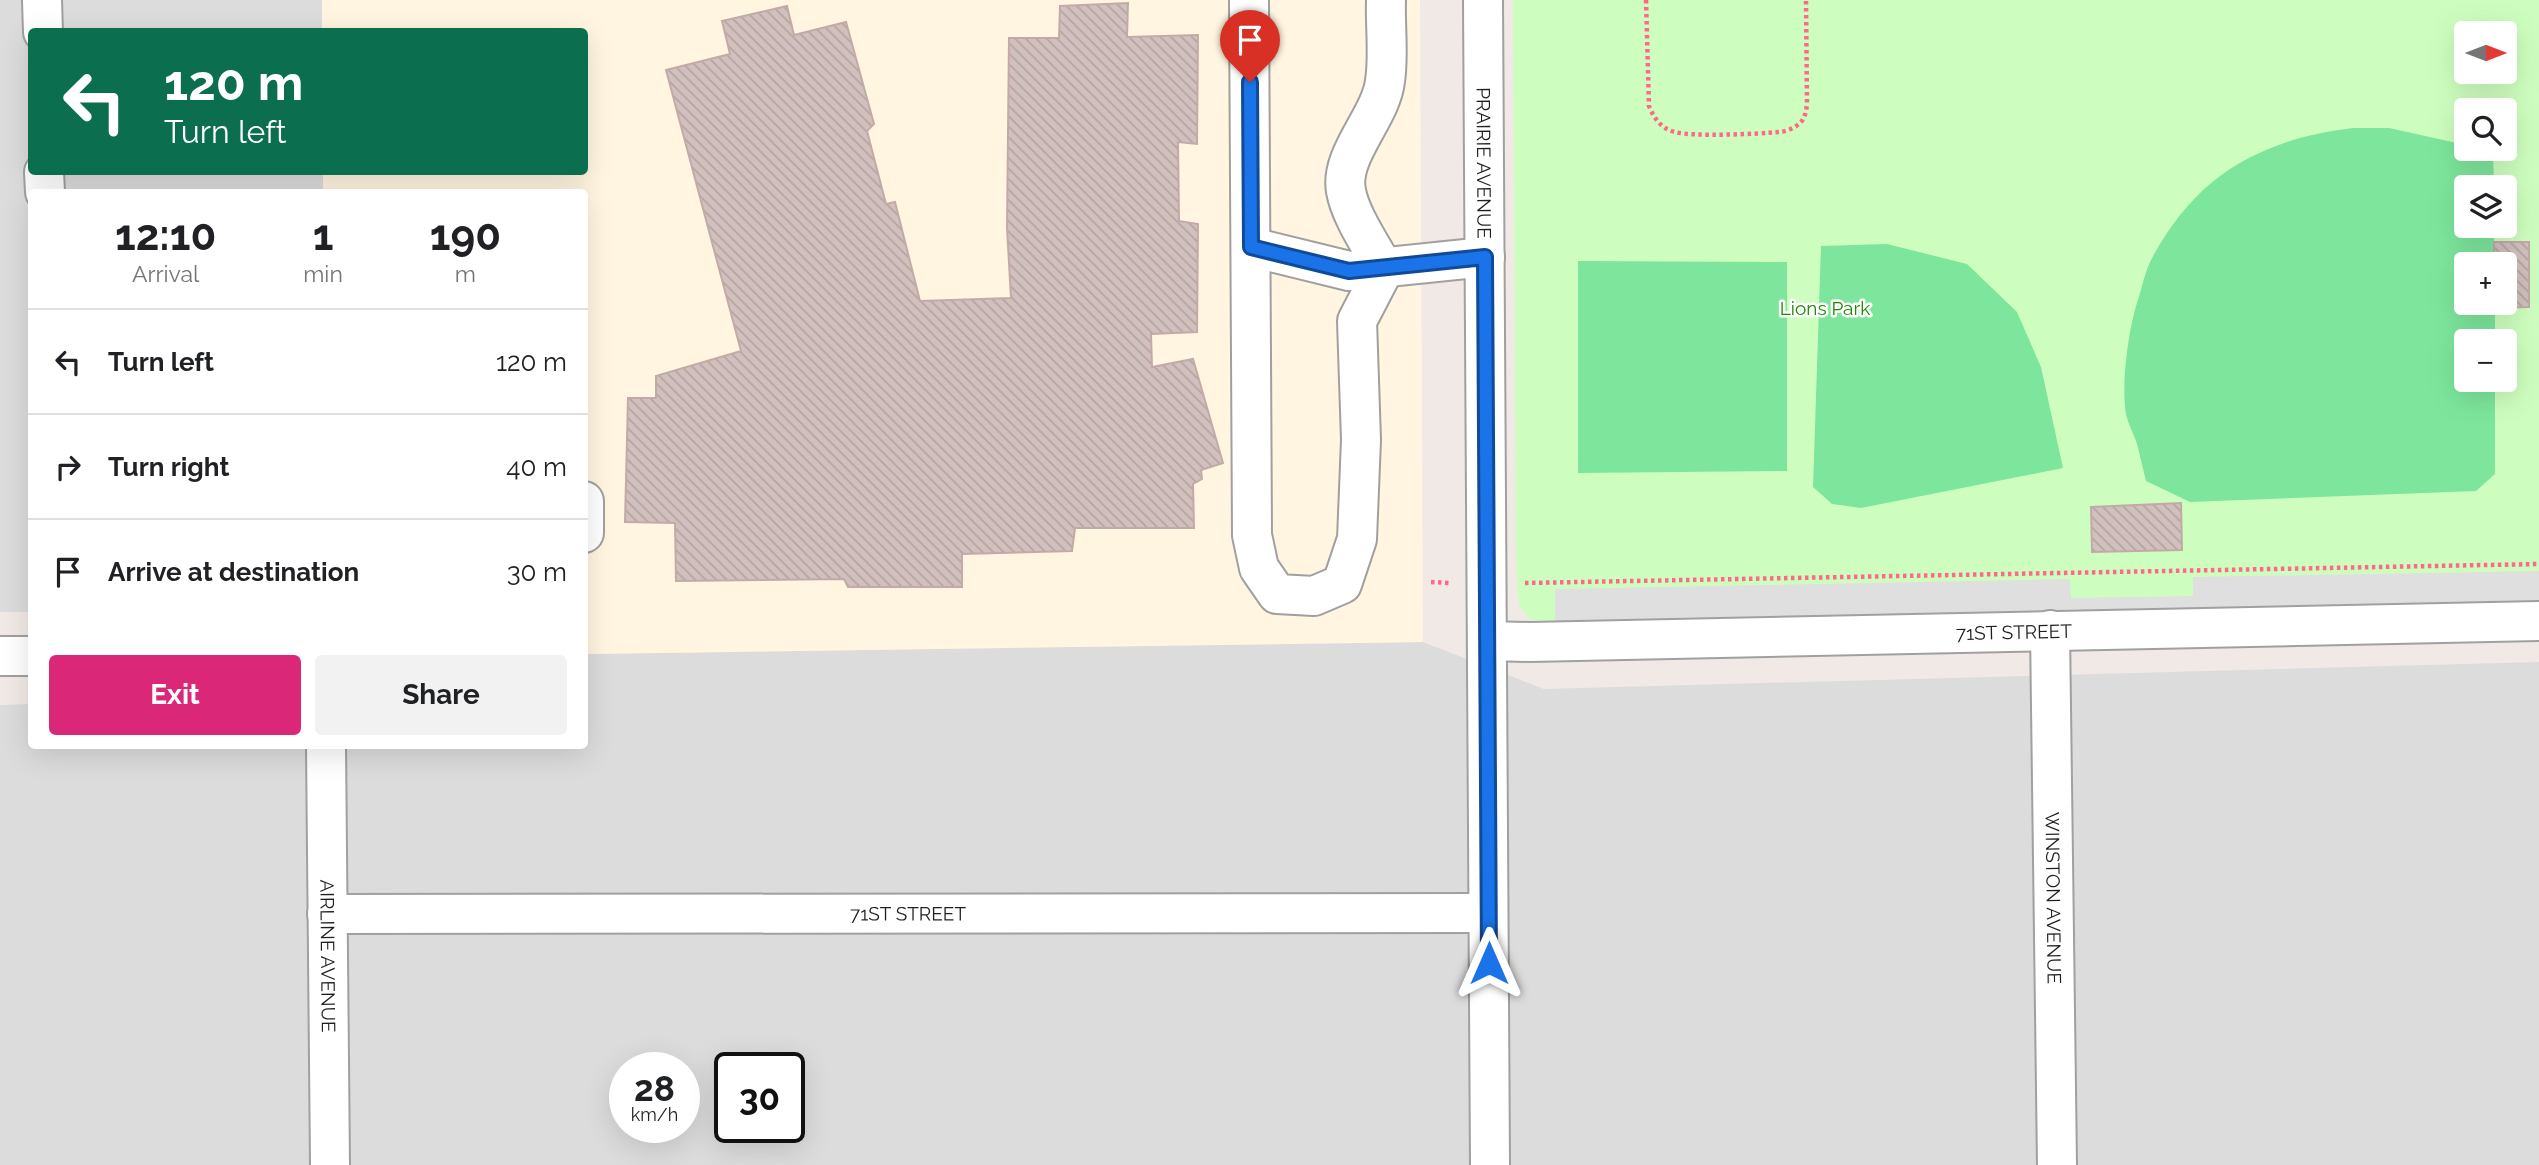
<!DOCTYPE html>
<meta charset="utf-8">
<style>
body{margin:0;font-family:Raleway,sans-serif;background:#f2f2f2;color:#202124;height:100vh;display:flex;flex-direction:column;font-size:26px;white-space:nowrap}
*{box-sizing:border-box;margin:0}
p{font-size:23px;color:#757577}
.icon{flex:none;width:38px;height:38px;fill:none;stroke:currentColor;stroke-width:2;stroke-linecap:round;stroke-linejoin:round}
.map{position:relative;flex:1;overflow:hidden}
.sheet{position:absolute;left:28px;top:189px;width:560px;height:560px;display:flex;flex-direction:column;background:#fff;border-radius:7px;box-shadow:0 7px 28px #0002}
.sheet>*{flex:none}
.guide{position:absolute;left:28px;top:28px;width:560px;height:147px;border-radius:7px;box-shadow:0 7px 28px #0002;background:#0b6e4f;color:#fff;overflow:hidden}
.needle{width:46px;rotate:90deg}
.buttons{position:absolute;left:2454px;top:21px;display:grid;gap:14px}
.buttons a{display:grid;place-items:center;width:63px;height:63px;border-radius:7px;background:#fff;box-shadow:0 7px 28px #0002;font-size:35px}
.speed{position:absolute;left:609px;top:1052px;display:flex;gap:14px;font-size:35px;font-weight:700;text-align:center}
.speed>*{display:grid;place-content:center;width:91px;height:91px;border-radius:50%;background:#fff;box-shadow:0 7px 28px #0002;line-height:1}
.speed small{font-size:18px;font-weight:400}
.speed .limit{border:4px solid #111;border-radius:10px;background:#fff;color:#111}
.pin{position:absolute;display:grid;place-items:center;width:60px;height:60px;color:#fff;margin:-72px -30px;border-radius:50% 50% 50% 0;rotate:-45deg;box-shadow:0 0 7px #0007}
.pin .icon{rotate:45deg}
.me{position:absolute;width:77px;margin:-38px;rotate:0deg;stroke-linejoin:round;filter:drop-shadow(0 0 5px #0008)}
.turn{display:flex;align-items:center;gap:24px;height:147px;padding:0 21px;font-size:32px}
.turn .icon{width:91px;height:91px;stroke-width:2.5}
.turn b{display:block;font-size:49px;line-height:60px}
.eta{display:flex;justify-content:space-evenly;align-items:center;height:119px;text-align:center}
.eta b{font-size:42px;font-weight:700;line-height:49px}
.action{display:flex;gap:14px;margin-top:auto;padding:14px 21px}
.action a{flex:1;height:80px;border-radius:7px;background:#db2777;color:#fff;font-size:28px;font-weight:700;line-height:80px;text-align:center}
.action a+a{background:#f2f2f2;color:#202124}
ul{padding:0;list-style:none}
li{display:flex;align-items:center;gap:21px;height:105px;padding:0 21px;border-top:2px solid #e0e0e0}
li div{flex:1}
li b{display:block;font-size:26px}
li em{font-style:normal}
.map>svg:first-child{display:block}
.residential{fill:#dddcdd;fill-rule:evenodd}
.education{fill:#fff5e0}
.park{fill:#cefebf;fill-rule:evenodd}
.pitch{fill:#7de69c}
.parking{fill:#dfdfdf}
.building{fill:url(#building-back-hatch);stroke:#c4aaa6;stroke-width:2}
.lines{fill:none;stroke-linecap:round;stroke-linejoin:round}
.minor-casing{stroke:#a0a0a0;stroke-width:42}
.path{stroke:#ff6888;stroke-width:4.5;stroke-dasharray:3.5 3.5;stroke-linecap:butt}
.minor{stroke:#fff;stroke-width:38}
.route-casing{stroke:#114b97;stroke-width:18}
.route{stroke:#1a73e8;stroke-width:12}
.labels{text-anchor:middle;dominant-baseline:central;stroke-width:5;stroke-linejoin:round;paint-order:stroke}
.street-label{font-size:19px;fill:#1f1f1f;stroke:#fff}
.park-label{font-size:19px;fill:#228803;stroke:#fff}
</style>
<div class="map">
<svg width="2539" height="1165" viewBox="0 0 2539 1165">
<defs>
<pattern id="building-back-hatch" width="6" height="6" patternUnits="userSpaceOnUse" patternTransform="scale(1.75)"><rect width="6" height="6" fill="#d1c0be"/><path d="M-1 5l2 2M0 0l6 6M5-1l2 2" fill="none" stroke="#b3a5a3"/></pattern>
</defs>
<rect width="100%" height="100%" fill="#f1e9e5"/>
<path class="residential" d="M 0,0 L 322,0 L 322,31 L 32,32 L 32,172 L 323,172 L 323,192 L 32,192 L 31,612 L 0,612 Z
M 1423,642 L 1544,689 L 2539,662 L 2539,1165 L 0,1165 L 0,705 L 31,704 L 32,746 L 584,746 L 585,654 ZM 625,1068 L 684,1068 L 684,1127 L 625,1127 ZM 730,1068 L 789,1068 L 789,1127 L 730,1127 Z"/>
<path class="education" d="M 322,0 L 1420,0 L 1423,642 L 585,654 L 584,192 L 323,192 L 323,172 L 584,172 L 584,32 L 322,31 Z"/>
<path class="park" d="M 1513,0 L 2539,0 L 2539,603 L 1555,622 L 1530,619 L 1519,606 L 1516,565 ZM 2466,33 L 2504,33 L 2504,72 L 2466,72 ZM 2466,110 L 2504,110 L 2504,149 L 2466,149 ZM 2466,187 L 2504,187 L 2504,226 L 2466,226 ZM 2466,264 L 2504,264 L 2504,303 L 2466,303 ZM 2466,341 L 2504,341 L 2504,380 L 2466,380 Z"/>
<path class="pitch" d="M 2353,128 L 2389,128 L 2466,145 L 2466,149 L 2479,149 L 2493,152 L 2494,187 L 2466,187 L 2466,226 L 2494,226 L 2494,264 L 2466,264 L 2466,303 L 2495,303 L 2495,341 L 2466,341 L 2466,380 L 2495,380 L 2495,474 L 2476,491 L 2190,502 L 2146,481 C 2143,469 2140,456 2137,444 C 2134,434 2128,424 2126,414 C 2121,386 2128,331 2137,303 C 2142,288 2145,271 2152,258 C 2197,174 2262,139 2353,128 Z
M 1887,244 L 1967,264 L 2017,312 L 2041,367 L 2063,468 L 1861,508 L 1832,504 L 1813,487 L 1821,246 Z
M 1578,261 L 1787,262 L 1787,471 L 1578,473 Z"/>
<path class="parking" d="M 2539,571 L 2539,621 L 1555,641 L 1555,589 L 2070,579 L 2071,598 L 2193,596 L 2193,577 Z"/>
<path class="building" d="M 1128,3 L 1127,37 L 1198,35 L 1197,144 L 1178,142 L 1179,221 L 1198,224 L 1197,332 L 1151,334 L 1152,367 L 1193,359 L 1223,463 L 1201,470 L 1202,479 L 1193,484 L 1194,528 L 1075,528 L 1072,551 L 962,554 L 962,587 L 848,587 L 844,579 L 676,581 L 675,523 L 625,522 L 628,398 L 656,398 L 656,376 L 741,351 L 666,70 L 730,54 L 722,21 L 787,6 L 794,35 L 846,22 L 874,124 L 867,131 L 886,204 L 895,202 L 920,301 L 1011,298 L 1007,228 L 1009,38 L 1059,38 L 1060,6 Z
M 2494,242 L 2529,242 L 2529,307 L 2495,308 L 2495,303 L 2504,303 L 2504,264 L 2494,264 Z
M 2181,503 L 2182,550 L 2092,552 L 2091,507 Z"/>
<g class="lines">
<defs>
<g id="minor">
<path d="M 42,0 L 43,32"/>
<path d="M 1249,0 L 1252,535 L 1259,568 L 1277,594 L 1314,596 L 1342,584 L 1357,539 L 1361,440 L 1357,321 L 1384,269"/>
<path id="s1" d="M 1483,0 L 1490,1165"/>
<path d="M 44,172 L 45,192"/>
<path d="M 1251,247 L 1349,271 L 1485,257"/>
<path d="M 1384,269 C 1372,247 1350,215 1346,191 C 1339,155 1381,117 1385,81 C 1389,55 1385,26 1386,0"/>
<path d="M 584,501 L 584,533"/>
<path id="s2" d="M 2050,630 L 2057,1165"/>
<path id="s3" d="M 1487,641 L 1530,642 L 2539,621"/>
<path d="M 0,656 L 32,656"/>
<path id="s4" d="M 326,746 L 330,1165"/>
<path id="s5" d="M 327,914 L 1488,913"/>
</g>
</defs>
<use href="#minor" class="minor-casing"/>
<path class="path" d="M 1646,0 L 1649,106 C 1654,118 1661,129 1675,132 C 1692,137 1759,134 1779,132 C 1785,132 1794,128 1799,124 C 1805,119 1806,112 1807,104 L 1806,0
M 1431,582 L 1450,583
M 1525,583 L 2539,564"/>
<use href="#minor" class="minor"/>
</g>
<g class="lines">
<defs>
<path id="route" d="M 1250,82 L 1251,247 L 1349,271 L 1485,257 L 1489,963"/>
</defs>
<use href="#route" class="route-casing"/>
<use href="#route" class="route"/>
</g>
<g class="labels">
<g class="street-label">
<text stroke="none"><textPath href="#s1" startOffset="163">PRAIRIE AVENUE</textPath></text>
<text stroke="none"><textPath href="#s3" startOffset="527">71ST STREET</textPath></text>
<text stroke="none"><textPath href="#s2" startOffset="268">WINSTON AVENUE</textPath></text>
<text stroke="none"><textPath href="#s5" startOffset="581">71ST STREET</textPath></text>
<text stroke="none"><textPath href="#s4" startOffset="210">AIRLINE AVENUE</textPath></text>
</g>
<g class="park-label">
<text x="1825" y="308">Lions Park</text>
</g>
</g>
</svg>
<div class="buttons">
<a><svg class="needle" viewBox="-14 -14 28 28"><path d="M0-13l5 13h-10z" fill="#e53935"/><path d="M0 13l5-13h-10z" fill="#757577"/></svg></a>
<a><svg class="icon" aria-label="search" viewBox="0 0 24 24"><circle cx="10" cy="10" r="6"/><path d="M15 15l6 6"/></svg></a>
<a><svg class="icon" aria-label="layers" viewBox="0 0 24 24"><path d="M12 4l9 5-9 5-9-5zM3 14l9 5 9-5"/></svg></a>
<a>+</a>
<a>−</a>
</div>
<div class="speed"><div>28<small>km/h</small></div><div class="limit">30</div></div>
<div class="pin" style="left:1250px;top:82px;background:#d93025"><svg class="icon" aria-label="arrive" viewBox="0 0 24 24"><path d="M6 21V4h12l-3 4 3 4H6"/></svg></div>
<svg class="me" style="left:1489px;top:963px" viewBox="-20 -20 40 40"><path d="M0-17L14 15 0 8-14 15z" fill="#1a73e8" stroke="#fff" stroke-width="4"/></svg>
<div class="guide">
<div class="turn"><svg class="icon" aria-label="left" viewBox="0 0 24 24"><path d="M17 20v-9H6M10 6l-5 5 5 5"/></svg><div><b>120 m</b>Turn left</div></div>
</div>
<section class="sheet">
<div class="eta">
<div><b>12:10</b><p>Arrival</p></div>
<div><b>1</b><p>min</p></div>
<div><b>190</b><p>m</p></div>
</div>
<ul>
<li><svg class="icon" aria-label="left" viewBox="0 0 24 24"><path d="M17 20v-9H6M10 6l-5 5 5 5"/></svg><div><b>Turn left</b></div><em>120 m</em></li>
<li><svg class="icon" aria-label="right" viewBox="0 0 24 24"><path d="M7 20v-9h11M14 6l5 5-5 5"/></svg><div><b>Turn right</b></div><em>40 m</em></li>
<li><svg class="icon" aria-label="arrive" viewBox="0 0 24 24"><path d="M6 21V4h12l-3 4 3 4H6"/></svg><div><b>Arrive at destination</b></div><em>30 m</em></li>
</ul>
<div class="action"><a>Exit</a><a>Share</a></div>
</section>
</div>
